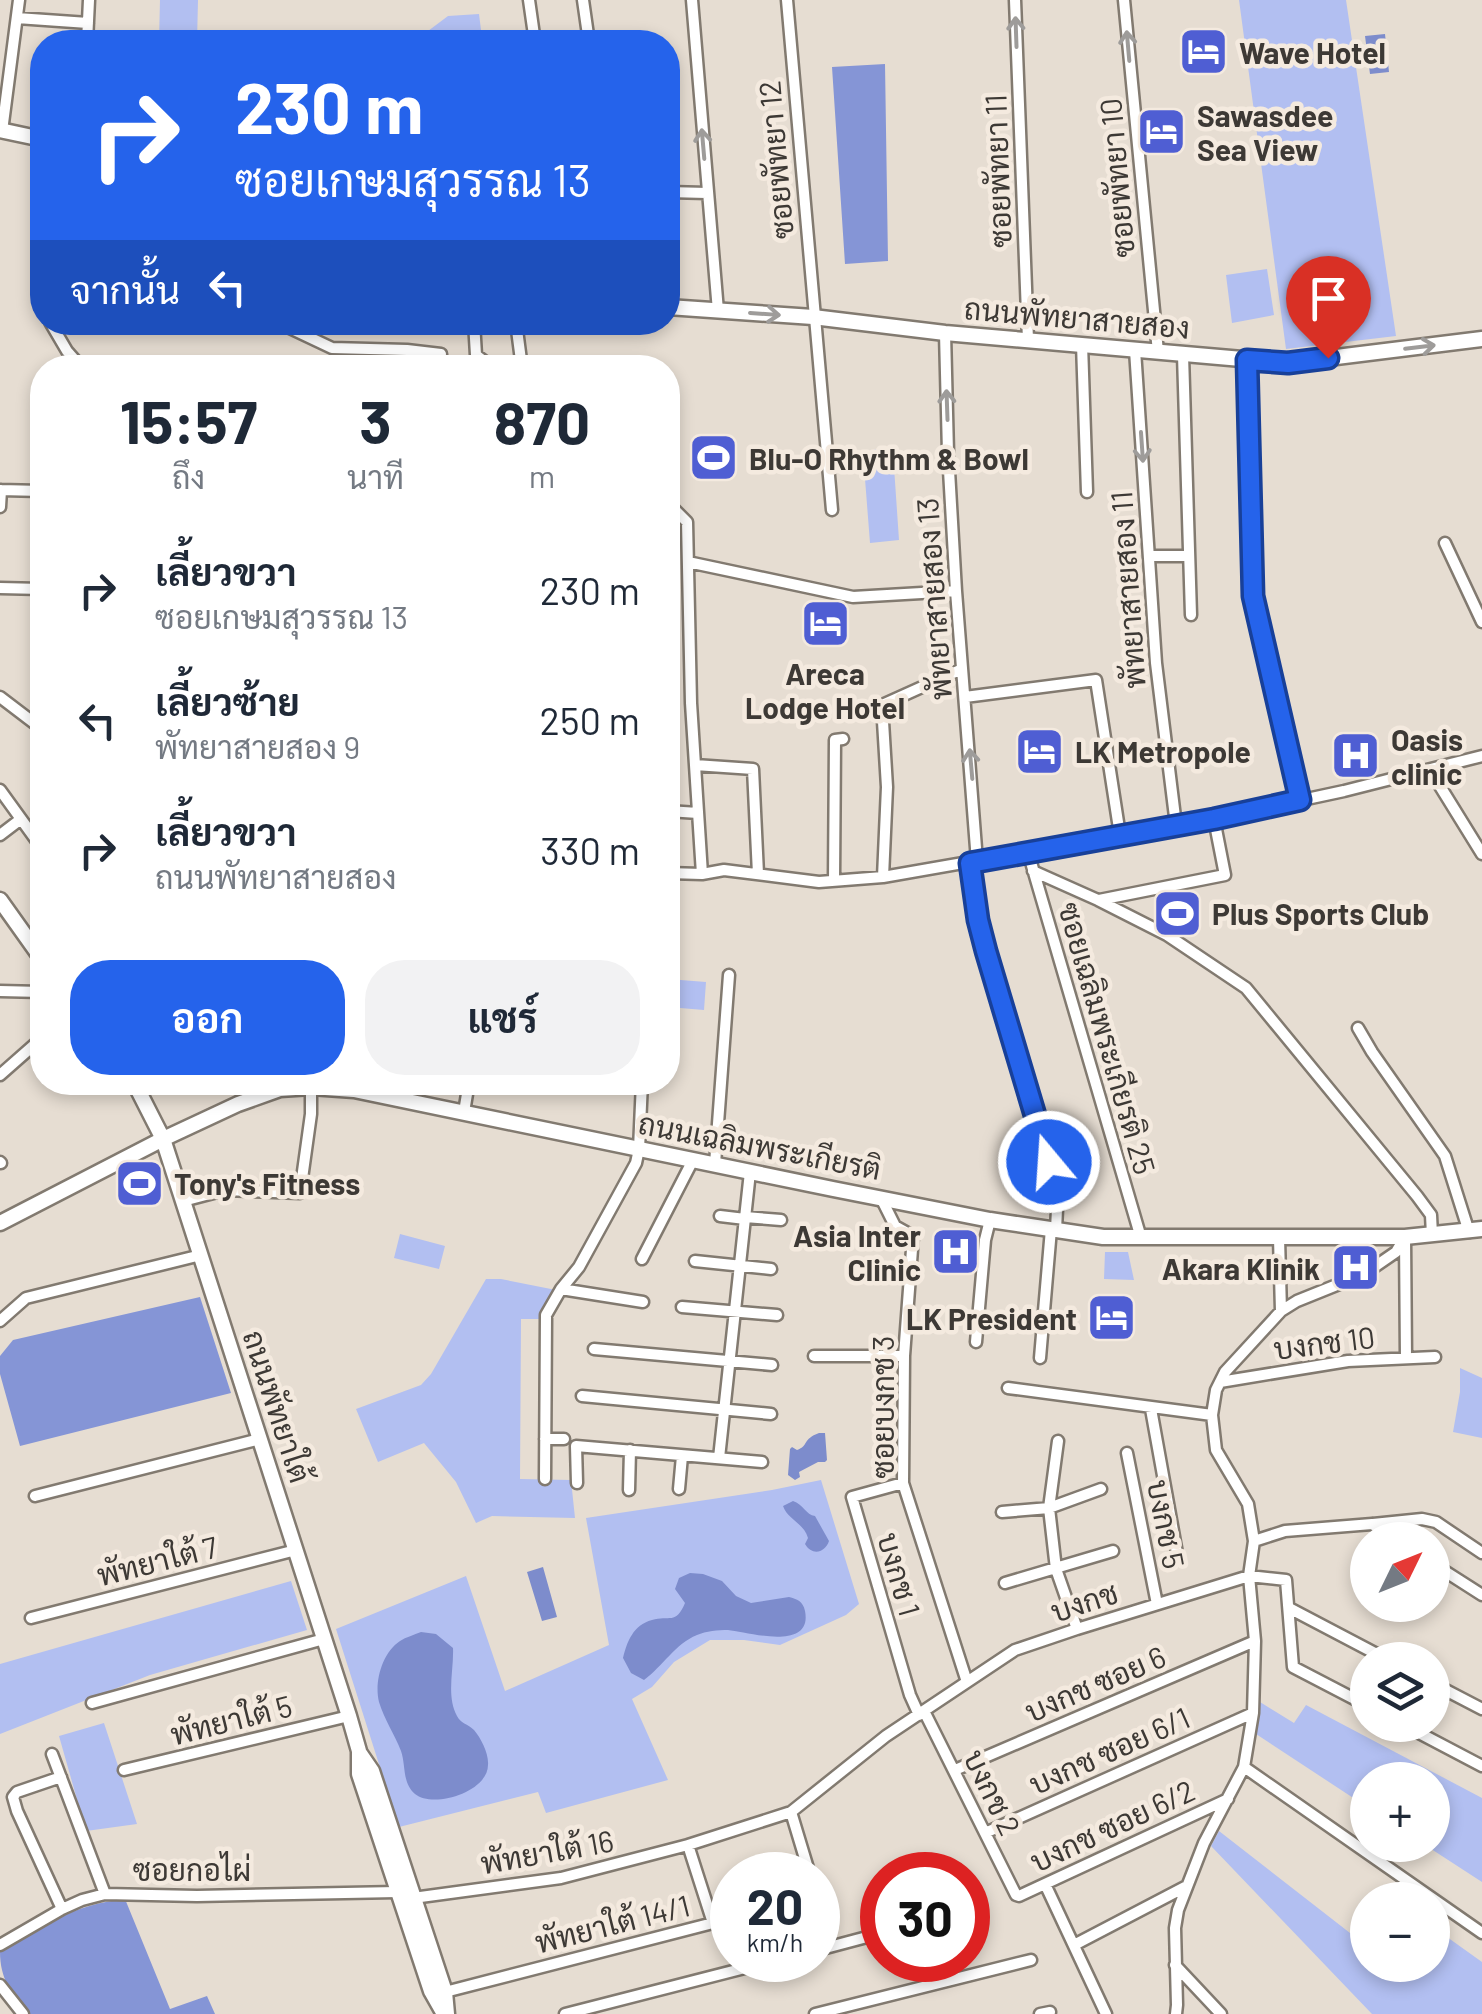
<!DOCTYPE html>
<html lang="th">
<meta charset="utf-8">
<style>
body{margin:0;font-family:Barlow,Sarabun,sans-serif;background:#f2f2f3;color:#1f2937;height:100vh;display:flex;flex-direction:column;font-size:38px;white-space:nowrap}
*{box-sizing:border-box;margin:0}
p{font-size:32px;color:#747a83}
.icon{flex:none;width:55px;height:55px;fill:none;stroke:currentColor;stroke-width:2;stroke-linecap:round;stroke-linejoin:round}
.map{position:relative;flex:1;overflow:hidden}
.panel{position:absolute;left:30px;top:355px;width:650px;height:740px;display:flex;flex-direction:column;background:#fff;border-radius:40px;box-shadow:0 5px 15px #0003}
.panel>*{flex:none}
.top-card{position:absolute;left:30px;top:30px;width:650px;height:305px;border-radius:40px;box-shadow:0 5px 15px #0003;background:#2563eb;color:#fff;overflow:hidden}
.needle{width:65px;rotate:47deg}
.fabs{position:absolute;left:1350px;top:1522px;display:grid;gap:20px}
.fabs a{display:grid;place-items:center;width:100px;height:100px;border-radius:50%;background:#fff;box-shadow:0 5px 15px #0003;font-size:50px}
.speed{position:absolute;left:710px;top:1852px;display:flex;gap:20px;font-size:50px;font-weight:700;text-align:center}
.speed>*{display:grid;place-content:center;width:130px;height:130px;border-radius:50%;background:#fff;box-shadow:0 5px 15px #0003;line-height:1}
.speed small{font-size:25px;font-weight:400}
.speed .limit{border:15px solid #d22;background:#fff;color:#111}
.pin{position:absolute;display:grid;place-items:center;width:85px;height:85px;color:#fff;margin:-102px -42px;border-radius:50% 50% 50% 0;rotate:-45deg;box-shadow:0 0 10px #0007}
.pin .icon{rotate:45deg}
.me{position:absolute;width:110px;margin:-55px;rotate:342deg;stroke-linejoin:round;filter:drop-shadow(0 0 8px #0008)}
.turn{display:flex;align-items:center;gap:35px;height:210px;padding:0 40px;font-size:45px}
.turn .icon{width:130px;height:130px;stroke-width:2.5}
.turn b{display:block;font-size:70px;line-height:85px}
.then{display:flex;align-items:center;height:95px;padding:0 40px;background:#0003;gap:20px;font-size:38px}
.eta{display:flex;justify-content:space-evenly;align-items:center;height:170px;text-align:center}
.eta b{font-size:60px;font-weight:700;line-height:70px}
.primary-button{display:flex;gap:20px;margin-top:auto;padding:20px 40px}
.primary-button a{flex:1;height:115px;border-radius:40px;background:#2563eb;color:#fff;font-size:40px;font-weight:700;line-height:115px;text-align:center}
.primary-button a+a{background:#f2f2f3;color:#1f2937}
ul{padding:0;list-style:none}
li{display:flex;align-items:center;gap:30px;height:130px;padding:0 40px}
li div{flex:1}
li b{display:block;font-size:38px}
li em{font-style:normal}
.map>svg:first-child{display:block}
.green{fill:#b2bff1}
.forest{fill:#8595d6}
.water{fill:#7d8ccc}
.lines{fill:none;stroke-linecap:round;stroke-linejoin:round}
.minor-casing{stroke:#827a70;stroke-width:15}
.major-casing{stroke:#827a70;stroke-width:19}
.minor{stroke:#fff;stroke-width:10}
.major{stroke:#fff;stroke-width:14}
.oneway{stroke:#9e9c9a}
.route-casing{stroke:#184099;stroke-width:25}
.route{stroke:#2563eb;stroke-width:18}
.labels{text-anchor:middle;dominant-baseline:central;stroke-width:9;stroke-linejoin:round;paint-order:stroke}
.poi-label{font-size:30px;font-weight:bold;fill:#3d3935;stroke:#f4eadf;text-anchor:start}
.street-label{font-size:30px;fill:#3d3935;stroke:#f4eadf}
</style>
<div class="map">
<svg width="1482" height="2014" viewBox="0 0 1482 2014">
<rect width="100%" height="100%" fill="#e6ddd2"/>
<path class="green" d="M 160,0 L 198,0 L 197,42 L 159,42 Z
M 1239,0 L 1346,0 L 1396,336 L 1286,349 Z
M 479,14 L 481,30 L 477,31 L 478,42 L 401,42 L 413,32 L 424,34 L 448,16 Z
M 1267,269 L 1274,315 L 1232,323 L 1226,275 Z
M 881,448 L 883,467 L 894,467 L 899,540 L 870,543 L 863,453 Z
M 668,979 L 706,982 L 704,1010 L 668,1007 Z
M 400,1234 L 445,1246 L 439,1269 L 394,1258 Z
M 1105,1252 L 1128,1252 L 1134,1280 L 1104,1279 Z
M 486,1279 L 501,1279 L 556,1290 L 539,1313 L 540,1319 L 521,1319 L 520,1479 L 571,1480 L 575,1518 L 492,1516 L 476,1523 L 456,1482 L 424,1443 L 378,1462 L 356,1409 L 421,1385 L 431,1374 Z
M 1460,1368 L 1482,1378 L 1482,1438 L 1453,1432 L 1460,1392 Z
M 821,1480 L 859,1604 L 846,1615 L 780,1645 L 744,1640 L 710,1640 L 674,1662 L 652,1687 L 632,1699 L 668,1780 L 546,1813 L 538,1792 L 399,1827 L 336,1629 L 466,1576 L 505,1691 L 609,1645 L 586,1518 L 772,1490 Z
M 291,1581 L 307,1630 L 150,1675 L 0,1734 L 0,1664 Z
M 1260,1702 L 1294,1723 L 1306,1705 L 1482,1798 L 1482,1882 L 1425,1845 L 1432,1845 L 1432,1780 L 1368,1780 L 1367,1807 L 1256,1734 Z
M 104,1723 L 137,1824 L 86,1831 L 59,1736 Z
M 1219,1831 L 1350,1933 L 1367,1911 L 1368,1965 L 1432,1965 L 1433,1927 L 1482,1962 L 1482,2014 L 1372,2014 L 1211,1846 Z"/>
<path class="forest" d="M 885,64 L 888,261 L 845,264 L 832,67 Z
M 200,1297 L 231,1393 L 20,1446 L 0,1374 L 0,1356 L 13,1340 Z
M 125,1899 L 170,2009 L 207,1996 L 215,2014 L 27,2014 C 11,1994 0,1978 0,1952 C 42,1926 75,1904 125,1899 Z"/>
<path class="water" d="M 1385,34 L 1389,72 L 1370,74 L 1365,36 Z
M 819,1433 L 825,1433 L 827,1460 L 825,1462 L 818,1462 L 799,1472 L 800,1477 L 795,1480 L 788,1475 L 790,1449 L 792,1447 L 797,1450 C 809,1446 802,1439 819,1433 Z
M 793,1501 C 803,1504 806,1515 815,1516 L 829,1541 C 825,1553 812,1556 805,1544 L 808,1538 C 804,1523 788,1520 783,1506 Z
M 543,1567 L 557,1617 L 542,1621 L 527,1572 Z
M 690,1573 L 703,1574 L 722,1581 L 736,1596 L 751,1603 L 789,1597 C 797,1599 803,1601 805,1611 C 813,1652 747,1632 728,1630 C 718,1630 706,1631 697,1635 C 675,1644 663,1666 644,1680 L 631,1673 L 623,1658 C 627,1642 633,1625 652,1620 C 669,1615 676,1625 685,1603 L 675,1589 L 679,1578 Z
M 421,1632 L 436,1634 L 453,1648 C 454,1670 446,1696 457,1716 C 460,1723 468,1724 474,1730 C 481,1738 489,1754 488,1765 C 488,1792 433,1809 415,1794 C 402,1783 406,1765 401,1751 C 395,1735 384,1719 379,1702 C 374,1682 382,1653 400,1641 C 406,1637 414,1635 421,1632 Z"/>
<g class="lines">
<defs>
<path id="minor" d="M 529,0 L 535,42
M 583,0 L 589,42
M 692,0 L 718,311
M 787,0 L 832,510
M 1015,0 L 1028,340
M 1124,0 L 1158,352
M 17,18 L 88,23
M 87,42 L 89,0
M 2,131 L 19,0
M 42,170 L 42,269
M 668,192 L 707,193
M 50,322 L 67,351 L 82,368
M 277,322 L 332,348 L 407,350 L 441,354
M 474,322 L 476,355 L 493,368
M 516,322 L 522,368
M 945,333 L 948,453 L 956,591 L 977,861
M 1082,344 L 1087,492
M 1135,350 L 1156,663 L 1176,825
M 1183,355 L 1191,615
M 1247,359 L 1253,596 L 1300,800
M 0,490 L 42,491
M 0,507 L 1,490
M 668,508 L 675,510 L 687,522 L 691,703 L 702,874
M 1445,543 L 1482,622
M 1150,556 L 1189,556
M 688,562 L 853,597 L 956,591
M 0,588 L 42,589
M 0,697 L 42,729
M 965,697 L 1096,680 L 1120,835
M 695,765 L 753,769 L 758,874
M 1430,770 L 1482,854
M 0,790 L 42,848
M 668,811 L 698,813
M 0,835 L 21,819
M 1028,852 L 1141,1238
M 970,863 L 978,920 L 986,951 L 1058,1188 L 1056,1230
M 1033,871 L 1098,900 L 1167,935 L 1246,988 L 1417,1196 L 1431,1215 L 1432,1235
M 668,873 L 702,874 L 724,870 L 819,882 L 883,877 L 1214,819 L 1344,791 L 1482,756
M 883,877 L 887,787 L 882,705 L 962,669
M 834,881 L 835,740 L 843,739
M 1099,900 L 1225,875 L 1214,819
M 0,991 L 42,992
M 1358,1028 L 1372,1052 L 1445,1156 L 1469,1232
M 0,1075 L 42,1038
M 464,1112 L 469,1082
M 0,1162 L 1,1163
M 715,1164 L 729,975
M 881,1198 L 895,1226 L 913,1236 L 904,1356 L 903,1483 L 967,1682
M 183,1201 L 225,1190 L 300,1193 L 311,1114 L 311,1087
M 720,1216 L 745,1219
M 745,1217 L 781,1220
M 1279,1238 L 1281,1311
M 1405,1238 L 1406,1358
M 642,1259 L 693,1160
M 695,1261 L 771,1269
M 561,1289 L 643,1302
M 682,1307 L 777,1315
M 0,1321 L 26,1298 L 201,1255
M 976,1342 L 985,1240 L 990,1220
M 594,1349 L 772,1365
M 814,1356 L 904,1356
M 1040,1358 L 1051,1229
M 1220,1382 L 1348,1361 L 1435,1357
M 1008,1388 L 1212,1415
M 582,1396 L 771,1414
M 1151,1409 L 1177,1553
M 545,1439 L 564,1439
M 1058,1441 L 1049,1508 L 1056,1569 L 1077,1629
M 1127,1453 L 1157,1604
M 719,1458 L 750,1172
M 545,1479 L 546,1315 L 561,1289 L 579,1267 L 636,1163 L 639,1149 L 642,1082
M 577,1483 L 576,1446 L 762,1462
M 903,1483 L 852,1497 L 910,1695 L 919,1715
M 679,1489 L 682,1456
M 629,1490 L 630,1450
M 35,1496 L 260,1439
M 1002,1512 L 1049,1508 L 1101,1489
M 1373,1524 L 1422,1519 L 1436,1522 L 1482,1553
M 1254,1541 L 1285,1531 L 1372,1524 L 1397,1540
M 1432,1563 L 1482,1595
M 1005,1583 L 1113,1551
M 1289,1608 L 1388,1660
M 31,1618 L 296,1550
M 1432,1683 L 1482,1709
M 92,1703 L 324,1639
M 924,1711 L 1016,1895 L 1019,1896 L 1228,1799
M 1404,1725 L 1482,1766
M 52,1754 L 105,1894
M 1244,1767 L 1482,1933
M 124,1770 L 349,1716
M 955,1770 L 1255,1641
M 61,1777 L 17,1792 L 13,1797 L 17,1811 L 62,1909
M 791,1812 L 810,1875
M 985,1833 L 1253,1713
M 1045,1884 L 1106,2014
M 413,1898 L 561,1878 L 688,1845 L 791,1812 L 886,1736 L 1015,1650 L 1077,1629 L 1249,1576 L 1286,1580 L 1293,1667 L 1368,1706
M 818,1901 L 818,1902
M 0,1945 L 62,1909 L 82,1900 L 105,1894 L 197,1896 L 397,1892
M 1074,1945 L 1185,1887
M 818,1950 L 882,1933
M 1175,1965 L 1221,2014
M 0,1985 L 23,2014
M 445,1992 L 713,1923 L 688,1845
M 565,2014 L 776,1960
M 815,2014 L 1031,1960
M 1040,2014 L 1050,2012
M 1176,2014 L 1177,2005 L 1175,1928 L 1178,1910 L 1204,1843 L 1244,1767 L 1253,1713 L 1255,1641 L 1249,1576 L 1254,1541 L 1248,1504 L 1216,1450 L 1212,1415 L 1216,1390 L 1225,1372 L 1281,1311 L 1297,1301 L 1364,1274 L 1396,1252 L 1405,1237"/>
<path id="major" d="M 0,130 L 42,139
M 668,307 L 813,317 L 945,333 L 1288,363 L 1482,339
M 0,900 L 42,959
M 134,1082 L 163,1139 L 349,1716 L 359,1751 L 359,1774 L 431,1991 L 444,2014
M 0,1223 L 163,1139 L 238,1104 L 280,1089 L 311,1087 L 354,1090 L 833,1189 L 990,1220 L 1103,1237 L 1405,1237 L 1482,1229
M 359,1752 L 372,1771 L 445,1992 L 447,2014"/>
</defs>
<use href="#minor" class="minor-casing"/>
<use href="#major" class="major-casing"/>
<use href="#minor" class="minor"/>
<use href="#major" class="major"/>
</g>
<defs><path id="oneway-shaft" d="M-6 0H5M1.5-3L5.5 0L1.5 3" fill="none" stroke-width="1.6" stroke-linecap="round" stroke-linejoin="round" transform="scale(2.5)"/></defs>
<g class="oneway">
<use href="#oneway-shaft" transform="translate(1016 32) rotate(-92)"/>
<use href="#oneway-shaft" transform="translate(1128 46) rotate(-95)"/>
<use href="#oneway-shaft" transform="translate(703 144) rotate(-95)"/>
<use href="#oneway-shaft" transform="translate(765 314) rotate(4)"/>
<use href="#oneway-shaft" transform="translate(1420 347) rotate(-7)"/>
<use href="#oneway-shaft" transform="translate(947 405) rotate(-92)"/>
<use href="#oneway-shaft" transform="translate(1142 447) rotate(86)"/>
<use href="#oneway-shaft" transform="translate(971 764) rotate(-95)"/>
</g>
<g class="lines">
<defs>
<path id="route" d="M 1049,1162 L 986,951 L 978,920 L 970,863 L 1214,819 L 1300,800 L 1253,596 L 1247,360 L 1288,363 L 1328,358"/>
</defs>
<use href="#route" class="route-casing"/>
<use href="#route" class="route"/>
</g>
<defs>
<symbol id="hotel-square" viewBox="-11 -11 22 22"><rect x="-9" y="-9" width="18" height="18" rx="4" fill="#4f5ed3" stroke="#f4eadf"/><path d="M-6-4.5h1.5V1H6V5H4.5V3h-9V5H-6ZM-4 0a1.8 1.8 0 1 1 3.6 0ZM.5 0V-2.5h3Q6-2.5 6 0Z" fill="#fff"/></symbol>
<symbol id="stadium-square" viewBox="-11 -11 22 22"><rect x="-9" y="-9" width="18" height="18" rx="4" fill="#4f5ed3" stroke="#f4eadf"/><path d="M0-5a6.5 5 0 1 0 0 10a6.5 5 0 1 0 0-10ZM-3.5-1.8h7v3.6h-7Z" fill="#fff"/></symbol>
<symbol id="hospital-square" viewBox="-11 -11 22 22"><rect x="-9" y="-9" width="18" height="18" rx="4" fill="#4f5ed3" stroke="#f4eadf"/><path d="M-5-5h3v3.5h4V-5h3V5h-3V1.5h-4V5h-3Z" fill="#fff"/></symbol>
</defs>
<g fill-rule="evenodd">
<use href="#hotel-square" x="1176" y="24" width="55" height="55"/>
<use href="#hotel-square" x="1134" y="104" width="55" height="55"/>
<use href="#stadium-square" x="686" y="430" width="55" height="55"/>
<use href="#hotel-square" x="798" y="596" width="55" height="55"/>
<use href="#hotel-square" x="1012" y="724" width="55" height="55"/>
<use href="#hospital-square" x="1328" y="728" width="55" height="55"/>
<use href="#stadium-square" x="1150" y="886" width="55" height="55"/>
<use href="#stadium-square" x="112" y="1156" width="55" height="55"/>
<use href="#hospital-square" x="928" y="1224" width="55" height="55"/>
<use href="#hospital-square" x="1328" y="1240" width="55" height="55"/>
<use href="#hotel-square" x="1084" y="1290" width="55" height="55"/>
</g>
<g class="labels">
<g class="poi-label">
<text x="1239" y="52">Wave Hotel</text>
<text x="1197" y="115">Sawasdee<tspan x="1197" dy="34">Sea View</tspan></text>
<text x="749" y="458">Blu-O Rhythm &amp; Bowl</text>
<text x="825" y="673" text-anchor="middle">Areca<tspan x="825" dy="34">Lodge Hotel</tspan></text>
<text x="1391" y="739">Oasis<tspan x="1391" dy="34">clinic</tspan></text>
<text x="1075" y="751">LK Metropole</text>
<text x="1212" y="913">Plus Sports Club</text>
<text x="174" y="1183">Tony's Fitness</text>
<text x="921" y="1235" text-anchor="end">Asia Inter<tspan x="921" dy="34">Clinic</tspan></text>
<text x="1320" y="1268" text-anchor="end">Akara Klinik</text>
<text x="1077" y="1318" text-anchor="end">LK President</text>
</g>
<g class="street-label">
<text transform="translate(775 160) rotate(-95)">ซอยพัทยา 12</text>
<text transform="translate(997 171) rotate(-92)">ซอยพัทยา 11</text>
<text transform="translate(1116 178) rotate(-95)">ซอยพัทยา 10</text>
<text transform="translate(1077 317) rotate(5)">ถนนพัทยาสายสอง</text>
<text transform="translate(1127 590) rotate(-94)">พัทยาสายสอง 11</text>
<text transform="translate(933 599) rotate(-94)">พัทยาสายสอง 13</text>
<text transform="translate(1108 1038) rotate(74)">ซอยเฉลิมพระเกียรติ 25</text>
<text transform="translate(760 1145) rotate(11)">ถนนเฉลิมพระเกียรติ</text>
<text transform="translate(1324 1342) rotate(-7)">บงกช 10</text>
<text transform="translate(278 1406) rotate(72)">ถนนพัทยาใต้</text>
<text transform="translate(882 1407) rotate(-90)">ซอยบงกช 3</text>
<text transform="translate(1167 1524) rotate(79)">บงกช 5</text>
<text transform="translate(157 1560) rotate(-14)">พัทยาใต้ 7</text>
<text transform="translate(900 1574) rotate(74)">บงกช 1</text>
<text transform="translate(1084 1601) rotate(-18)">บงกช</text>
<text transform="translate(1095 1683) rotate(-23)">บงกช ซอย 6</text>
<text transform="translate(231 1719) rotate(-14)">พัทยาใต้ 5</text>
<text transform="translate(1109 1750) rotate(-24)">บงกช ซอย 6/1</text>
<text transform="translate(993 1792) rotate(64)">บงกช 2</text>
<text transform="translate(1112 1825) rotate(-25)">บงกช ซอย 6/2</text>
<text transform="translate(547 1851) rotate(-10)">พัทยาใต้ 16</text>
<text x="192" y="1869">ซอยกอไผ่</text>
<text transform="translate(612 1923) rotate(-14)">พัทยาใต้ 14/1</text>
</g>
</g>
</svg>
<div class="fabs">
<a><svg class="needle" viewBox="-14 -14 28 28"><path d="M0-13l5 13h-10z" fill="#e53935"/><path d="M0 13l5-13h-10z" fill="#747a83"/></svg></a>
<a><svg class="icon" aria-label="layers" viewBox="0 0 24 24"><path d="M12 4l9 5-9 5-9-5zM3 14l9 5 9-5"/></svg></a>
<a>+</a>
<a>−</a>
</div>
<div class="speed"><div>20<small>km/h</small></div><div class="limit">30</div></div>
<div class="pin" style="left:1328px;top:358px;background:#d93025"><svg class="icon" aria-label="arrive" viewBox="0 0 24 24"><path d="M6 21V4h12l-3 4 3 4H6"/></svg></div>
<svg class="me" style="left:1049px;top:1162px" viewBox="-20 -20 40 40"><circle r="17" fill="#2563eb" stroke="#fff" stroke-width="3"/><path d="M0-11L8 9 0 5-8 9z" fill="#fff"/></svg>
<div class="top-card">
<div class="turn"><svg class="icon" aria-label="right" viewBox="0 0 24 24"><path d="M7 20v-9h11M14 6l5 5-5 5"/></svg><div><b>230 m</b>ซอยเกษมสุวรรณ 13</div></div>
<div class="then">จากนั้น<svg class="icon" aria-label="left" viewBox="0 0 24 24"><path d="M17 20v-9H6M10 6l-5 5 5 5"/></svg></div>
</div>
<section class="panel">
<div class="eta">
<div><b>15:57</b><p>ถึง</p></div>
<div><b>3</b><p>นาที</p></div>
<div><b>870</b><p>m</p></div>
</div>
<ul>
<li><svg class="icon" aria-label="right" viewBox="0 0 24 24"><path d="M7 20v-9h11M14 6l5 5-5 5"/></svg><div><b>เลี้ยวขวา</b><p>ซอยเกษมสุวรรณ 13</p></div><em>230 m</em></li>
<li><svg class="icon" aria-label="left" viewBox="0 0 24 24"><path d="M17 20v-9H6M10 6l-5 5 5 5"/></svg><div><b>เลี้ยวซ้าย</b><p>พัทยาสายสอง 9</p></div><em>250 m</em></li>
<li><svg class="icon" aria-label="right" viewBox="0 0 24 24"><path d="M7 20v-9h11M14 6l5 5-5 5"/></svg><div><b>เลี้ยวขวา</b><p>ถนนพัทยาสายสอง</p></div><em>330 m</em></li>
</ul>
<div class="primary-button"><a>ออก</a><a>แชร์</a></div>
</section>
</div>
